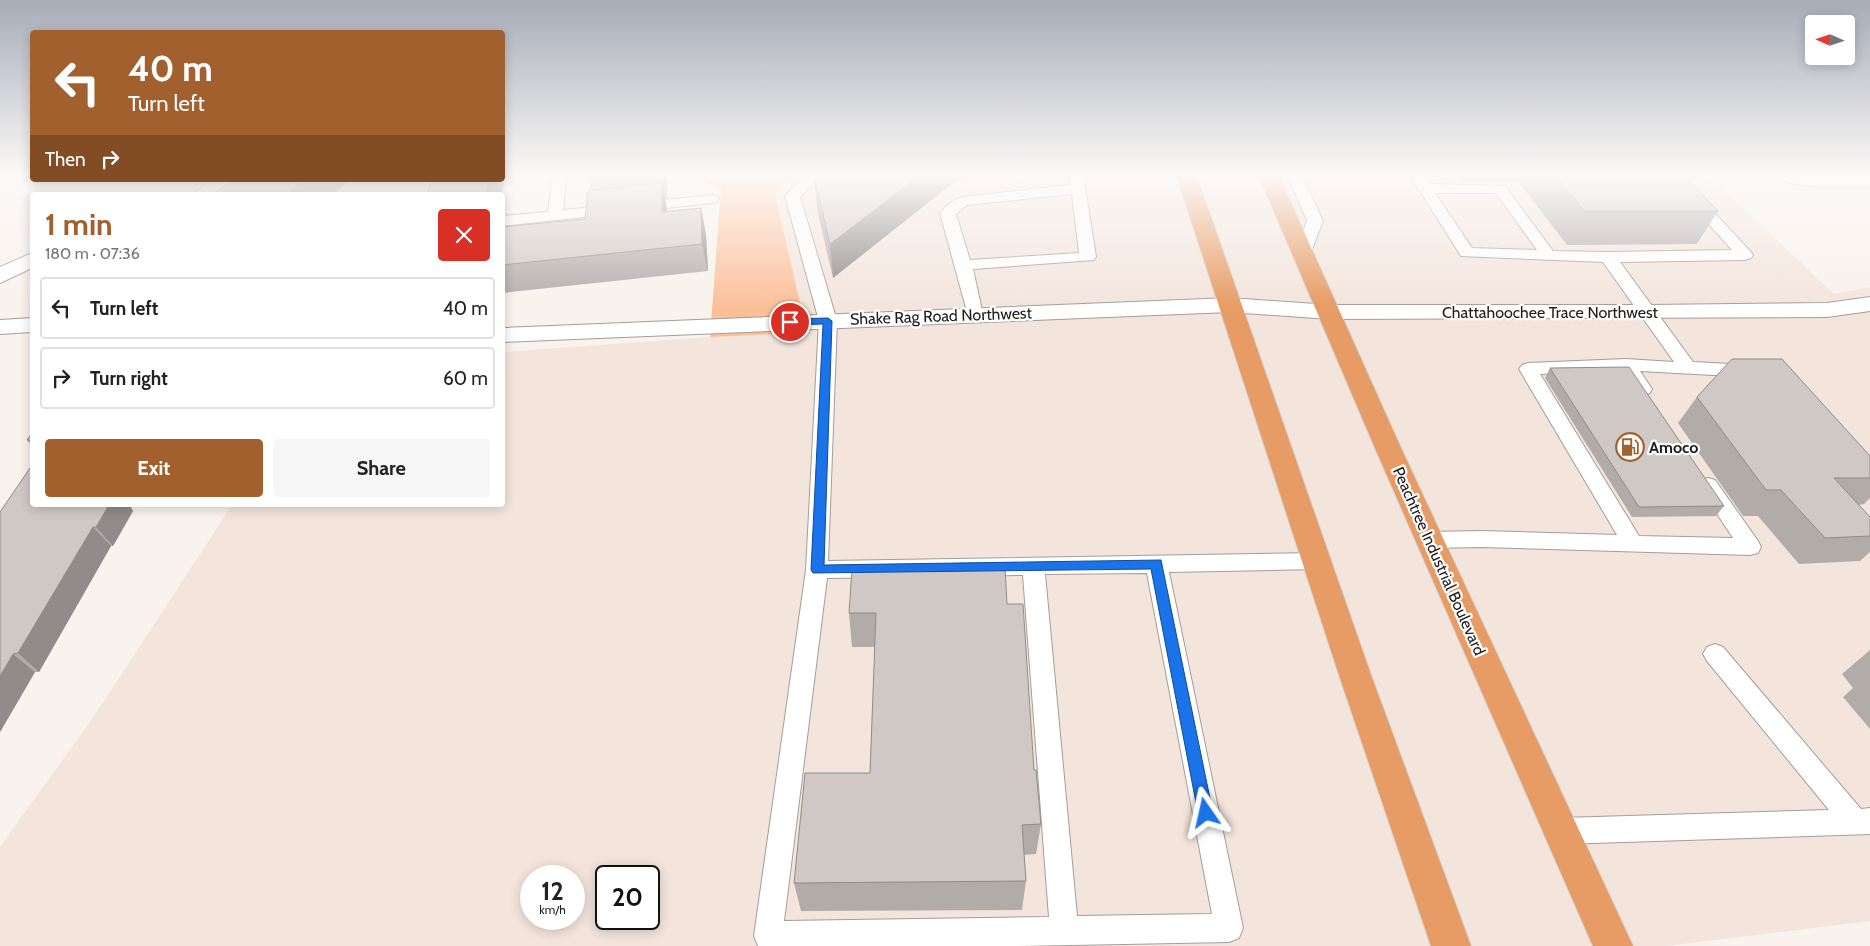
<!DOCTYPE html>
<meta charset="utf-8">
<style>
body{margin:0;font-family:Cabin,sans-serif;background:#f6f6f6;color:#222;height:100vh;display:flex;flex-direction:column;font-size:19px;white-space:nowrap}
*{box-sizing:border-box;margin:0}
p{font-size:16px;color:#767676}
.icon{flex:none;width:28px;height:28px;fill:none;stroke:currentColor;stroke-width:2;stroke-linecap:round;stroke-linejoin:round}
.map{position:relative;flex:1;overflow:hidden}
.side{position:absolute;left:30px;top:192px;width:475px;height:315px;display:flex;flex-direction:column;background:#fff;border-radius:5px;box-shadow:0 2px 12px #0003}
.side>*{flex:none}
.hud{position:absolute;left:30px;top:30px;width:475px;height:152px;border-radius:5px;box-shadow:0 2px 12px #0003;background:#a3602f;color:#fff;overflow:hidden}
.needle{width:32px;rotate:273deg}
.tools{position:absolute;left:1805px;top:15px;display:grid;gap:10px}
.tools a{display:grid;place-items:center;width:50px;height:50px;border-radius:5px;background:#fff;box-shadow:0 2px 12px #0003;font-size:25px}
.speed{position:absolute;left:520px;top:865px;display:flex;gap:10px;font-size:25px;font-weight:700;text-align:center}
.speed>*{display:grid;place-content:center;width:65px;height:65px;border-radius:50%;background:#fff;box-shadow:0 2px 12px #0003;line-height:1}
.speed small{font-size:12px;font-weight:400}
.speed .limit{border:2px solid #111;border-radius:8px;background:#fff;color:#111}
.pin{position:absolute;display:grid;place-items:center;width:42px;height:42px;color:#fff;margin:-21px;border:2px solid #fff;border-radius:50%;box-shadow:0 1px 5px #0007}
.me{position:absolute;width:55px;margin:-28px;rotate:349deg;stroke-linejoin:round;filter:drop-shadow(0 0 4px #0008)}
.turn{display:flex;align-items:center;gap:18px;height:105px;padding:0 15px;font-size:22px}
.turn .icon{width:65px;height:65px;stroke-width:2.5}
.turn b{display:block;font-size:35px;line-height:42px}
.then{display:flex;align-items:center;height:48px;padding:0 15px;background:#0003;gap:10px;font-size:19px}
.round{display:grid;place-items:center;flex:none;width:52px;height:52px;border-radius:5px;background:#f6f6f6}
.headline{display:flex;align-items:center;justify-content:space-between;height:85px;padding:0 15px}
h1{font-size:30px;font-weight:700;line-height:38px;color:#a3602f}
.primary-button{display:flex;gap:10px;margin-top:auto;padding:10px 15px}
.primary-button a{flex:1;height:58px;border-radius:5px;background:#a3602f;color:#fff;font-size:20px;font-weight:700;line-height:58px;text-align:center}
.primary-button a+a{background:#f6f6f6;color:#222}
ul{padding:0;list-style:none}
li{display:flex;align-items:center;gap:15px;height:62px;margin:0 10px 8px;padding:0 5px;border:2px solid #e0e0e0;border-radius:5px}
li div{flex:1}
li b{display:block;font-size:19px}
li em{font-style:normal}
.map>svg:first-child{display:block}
.built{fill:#f3e5dc;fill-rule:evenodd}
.green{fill:#fcc099}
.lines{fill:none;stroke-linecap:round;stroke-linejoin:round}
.service-casing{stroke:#a49d99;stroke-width:2}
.minor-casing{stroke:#a49d99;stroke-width:2}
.trunk-casing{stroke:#d2d2d1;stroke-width:2}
.service{fill:#fff;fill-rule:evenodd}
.minor{fill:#fff;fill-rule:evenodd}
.trunk{fill:#e69c64;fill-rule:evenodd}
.wall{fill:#b2aca9}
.shaded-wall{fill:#918c89}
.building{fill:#cfc8c4;stroke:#918c89}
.route{fill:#1a73e8;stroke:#114b97}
.labels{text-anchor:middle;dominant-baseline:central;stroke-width:4.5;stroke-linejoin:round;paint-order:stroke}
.street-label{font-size:16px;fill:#1f1c1b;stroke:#fff}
.poi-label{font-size:16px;font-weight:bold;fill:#1f1c1b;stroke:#fff;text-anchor:start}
</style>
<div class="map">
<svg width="1870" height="946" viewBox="0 0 1870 946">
<rect width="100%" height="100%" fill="#f9f2ed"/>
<path class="built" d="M 791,174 L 1707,174 L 1834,294 L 1870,287 L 1870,921 L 1666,946 L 0,946 L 0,847 L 95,715 L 232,505 L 502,505 L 503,352 L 710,337 L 806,333 L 775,195 ZM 531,876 L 574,876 L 574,919 L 531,919 ZM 606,876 L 649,876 L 649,919 L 606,919 Z"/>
<path class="green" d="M 697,174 L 791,174 L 775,195 L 807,333 L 710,337 L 721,189 L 698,179 Z"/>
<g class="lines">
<defs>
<path id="service" d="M 553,174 L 567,174 L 563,210 L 712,195 L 717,196 L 719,199 L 717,202 L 712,203 L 502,226 L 502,216 L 548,212 Z
M 807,174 L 822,174 L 800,197 L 837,321 L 828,561 L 1316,553 L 1324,555 L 1327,561 L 1324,567 L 1316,569 L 1169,572 L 1243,928 L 1239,938 L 1229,942 L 1019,946 L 758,946 L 754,936 L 806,570 L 819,321 L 785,196 ZM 1147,573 L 1212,914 L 1077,916 L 1045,574 ZM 1023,575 L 1049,917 L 784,921 L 827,578 Z
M 1069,174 L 1083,174 L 1096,257 L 1094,260 L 973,269 L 983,315 L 981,319 L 975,320 L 969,319 L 940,213 C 945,206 955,199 963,197 L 1070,185 ZM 1072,194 L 1079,253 L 970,260 L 956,214 L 967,205 Z
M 1287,174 L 1301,174 L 1323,221 L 1311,252 L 1309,255 L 1297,255 L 1295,252 L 1307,221 Z
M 1409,174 L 1423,174 L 1430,184 L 1505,186 L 1553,251 L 1608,252 L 1732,250 L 1663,174 L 1678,174 L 1751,252 L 1753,255 L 1751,258 L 1745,260 L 1620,262 L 1693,362 L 1750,365 L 1756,367 L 1759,371 L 1756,375 L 1750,377 L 1640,371 L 1652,389 L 1650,393 C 1634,398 1629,382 1621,371 L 1540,374 L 1639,536 L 1733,538 L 1698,485 L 1701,480 L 1708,478 L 1715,480 L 1758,541 L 1761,547 L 1758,553 L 1750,555 L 1481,547 L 1429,548 L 1421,546 L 1418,540 L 1421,534 L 1429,532 L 1481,531 L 1617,535 L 1519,369 L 1522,365 L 1528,363 L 1626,359 L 1674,362 L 1603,262 L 1461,256 ZM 1435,193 L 1496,193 L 1537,250 L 1472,248 Z
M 1715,644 L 1723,647 L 1861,809 L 1870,808 L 1870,834 L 1561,844 L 1552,840 L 1548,831 L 1552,822 L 1561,818 L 1829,810 L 1707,661 L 1703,654 L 1707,647 Z"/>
<path id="minor" d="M 1774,174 L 1870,175 L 1870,187 C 1849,186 1786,191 1774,174 Z
M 213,180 L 237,180 C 226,196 210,195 193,195 L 196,191 Z
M 32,253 L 32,268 L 0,283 L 0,267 Z
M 1870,297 L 1870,311 L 1827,317 L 1330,319 L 1230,312 L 502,342 L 502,328 L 1230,298 L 1330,305 L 1649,305 L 1827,303 Z
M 32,318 L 32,332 L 0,334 L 0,320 Z"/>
<path id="trunk" d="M 1176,174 L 1196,174 L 1371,675 L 1471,946 L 1431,946 L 1339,675 Z
M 1258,174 L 1278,174 L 1401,448 L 1633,946 L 1593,946 L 1375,448 Z"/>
</defs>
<use href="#service" class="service-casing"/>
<use href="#minor" class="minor-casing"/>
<use href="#trunk" class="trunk-casing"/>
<use href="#service" class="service"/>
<use href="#minor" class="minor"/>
<use href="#trunk" class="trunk"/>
</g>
<path class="wall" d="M 590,174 L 667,174 L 667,198 L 665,198 L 667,211 L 701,208 L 706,235 L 708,271 L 502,293 L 502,227 L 585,219 L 592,191 L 589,178 Z
M 817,174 L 996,174 L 959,178 L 833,278 L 817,209 L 814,176 Z
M 1456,174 L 1682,174 L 1718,211 L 1697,244 L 1567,245 L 1518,181 L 1461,181 Z
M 1550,368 L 1724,506 L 1716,516 L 1632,517 L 1545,378 Z
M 1697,397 L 1870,456 L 1870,498 L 1864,504 L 1859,505 L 1870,517 L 1870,552 L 1860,561 L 1799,564 L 1758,516 L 1743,516 L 1678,423 Z
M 32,433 L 32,446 L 27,440 Z
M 32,505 L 133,505 L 131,508 L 133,511 L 113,546 L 111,546 L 39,672 L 35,672 L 0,732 Z
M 1007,604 L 1034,770 L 1041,824 L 1036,854 L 1024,855 L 1026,881 L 1022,910 L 801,911 L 794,883 L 870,773 L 875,647 L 852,647 L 849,613 Z
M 1870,650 L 1870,729 L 1843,697 L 1853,688 L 1842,674 Z"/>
<path class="shaded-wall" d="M 502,174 L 506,174 L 501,195 L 486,195 L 489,180 L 502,180 Z
M 662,174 L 667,174 L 667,198 Z
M 922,174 L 959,174 L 959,178 L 833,278 L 830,244 Z
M 304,180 L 351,180 L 332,195 L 284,195 Z
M 662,183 L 667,210 L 667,239 L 662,212 Z
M 701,208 L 706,235 L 708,271 L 702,244 Z
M 109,505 L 133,505 L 131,508 L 133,511 L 113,546 L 96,527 Z
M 93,527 L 111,546 L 39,672 L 18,653 Z
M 13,654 L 35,672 L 0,732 L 0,676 Z"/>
<path class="building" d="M 590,174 L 633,174 L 589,178 Z
M 817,174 L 922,174 L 830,244 L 814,176 Z
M 1554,174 L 1682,174 L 1718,211 L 1584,211 Z
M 233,180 L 304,180 L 284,195 L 212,195 Z
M 431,180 L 489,180 L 486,195 L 427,195 Z
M 662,183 L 662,212 L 701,208 L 702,244 L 502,265 L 502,227 L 585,219 L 588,191 Z
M 1732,359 L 1782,359 L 1870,456 L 1870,478 L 1834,478 L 1870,517 L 1870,536 L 1825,538 L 1781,490 L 1766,490 L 1697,397 Z
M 1629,367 L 1724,506 L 1639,507 L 1550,368 Z
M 32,433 L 32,440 L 27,440 Z
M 32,465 L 32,505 L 109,505 L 96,527 L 93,527 L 18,653 L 13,654 L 0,676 L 0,512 Z
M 1005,567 L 1007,604 L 1023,604 L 1034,770 L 1036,770 L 1041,824 L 1022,825 L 1026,881 L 794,883 L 805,773 L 870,773 L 876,613 L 849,613 L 852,569 Z"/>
<linearGradient id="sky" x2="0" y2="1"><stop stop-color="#a7acb8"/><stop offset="0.57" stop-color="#fcf9f7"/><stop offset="1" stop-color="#fcf9f7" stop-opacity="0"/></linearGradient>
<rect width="1870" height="307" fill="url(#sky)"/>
<path class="route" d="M 828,318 L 832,321 L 824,565 L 1161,560 L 1213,813 L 1211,818 L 1206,820 L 1201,818 L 1198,813 L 1151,569 L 813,573 L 811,570 L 823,324 L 790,325 L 785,322 L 790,319 Z"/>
<defs>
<symbol id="fuel-ring" viewBox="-11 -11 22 22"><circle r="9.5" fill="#fff" stroke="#a3602f" stroke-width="1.5"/><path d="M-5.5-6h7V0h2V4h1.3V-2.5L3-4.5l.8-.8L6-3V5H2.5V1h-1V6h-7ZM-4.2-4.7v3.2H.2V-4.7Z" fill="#a3602f"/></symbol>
</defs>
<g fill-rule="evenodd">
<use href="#fuel-ring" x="1614" y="431" width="32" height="32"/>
</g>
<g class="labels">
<g class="street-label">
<text x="1550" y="312">Chattahoochee Trace Northwest</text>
<text transform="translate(941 316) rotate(-2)">Shake Rag Road Northwest</text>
<text transform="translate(1439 561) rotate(66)">Peachtree Industrial Boulevard</text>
</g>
<g class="poi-label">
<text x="1649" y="447">Amoco</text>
</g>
</g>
</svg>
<div class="tools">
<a><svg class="needle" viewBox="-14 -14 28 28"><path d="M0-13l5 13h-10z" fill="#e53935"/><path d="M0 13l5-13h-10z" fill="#767676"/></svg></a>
</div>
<div class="speed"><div>12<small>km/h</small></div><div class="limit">20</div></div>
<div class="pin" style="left:790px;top:322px;background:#d93025"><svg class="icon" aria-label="arrive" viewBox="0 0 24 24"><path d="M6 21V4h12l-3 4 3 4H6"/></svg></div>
<svg class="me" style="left:1206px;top:813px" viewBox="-20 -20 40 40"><path d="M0-17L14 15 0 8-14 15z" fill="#1a73e8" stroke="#fff" stroke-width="4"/></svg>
<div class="hud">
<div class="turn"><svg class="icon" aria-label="left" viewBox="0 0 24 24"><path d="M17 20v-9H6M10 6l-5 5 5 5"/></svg><div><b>40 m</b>Turn left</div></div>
<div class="then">Then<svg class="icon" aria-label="right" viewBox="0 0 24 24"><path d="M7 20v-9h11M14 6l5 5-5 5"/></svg></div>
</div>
<section class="side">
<div class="headline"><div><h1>1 min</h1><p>180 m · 07:36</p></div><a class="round" style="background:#d93025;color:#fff"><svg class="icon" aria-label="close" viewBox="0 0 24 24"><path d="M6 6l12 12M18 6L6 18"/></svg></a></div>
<ul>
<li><svg class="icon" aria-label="left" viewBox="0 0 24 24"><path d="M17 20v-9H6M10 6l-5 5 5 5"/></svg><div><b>Turn left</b></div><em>40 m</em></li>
<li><svg class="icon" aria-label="right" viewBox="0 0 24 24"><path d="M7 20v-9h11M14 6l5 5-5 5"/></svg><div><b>Turn right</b></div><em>60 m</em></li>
</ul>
<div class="primary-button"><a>Exit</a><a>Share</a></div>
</section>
</div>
